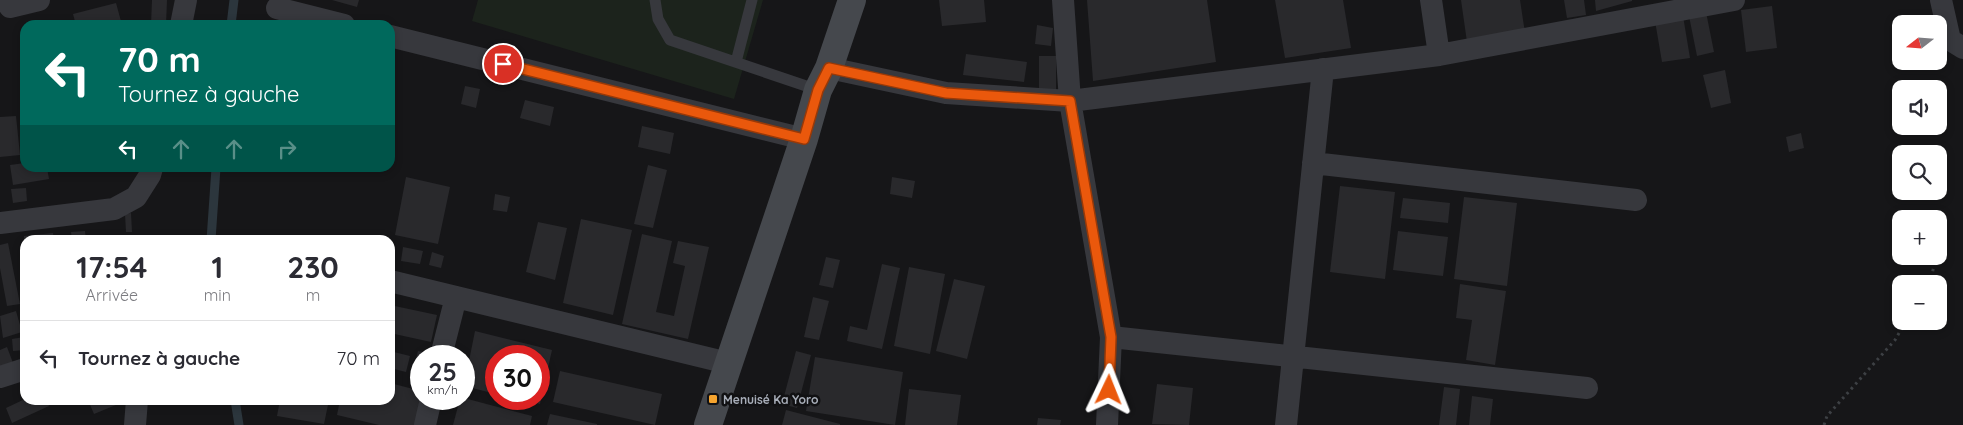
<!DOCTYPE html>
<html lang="fr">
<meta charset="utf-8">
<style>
body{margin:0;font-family:Quicksand,sans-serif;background:#f7f7f7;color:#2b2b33;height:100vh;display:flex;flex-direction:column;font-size:19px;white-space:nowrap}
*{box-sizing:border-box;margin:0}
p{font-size:16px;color:#7c7c81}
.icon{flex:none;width:28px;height:28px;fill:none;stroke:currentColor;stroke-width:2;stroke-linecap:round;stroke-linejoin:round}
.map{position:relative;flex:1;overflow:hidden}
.details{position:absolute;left:20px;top:235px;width:375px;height:170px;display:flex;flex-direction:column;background:#fff;border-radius:15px;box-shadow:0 2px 8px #0003}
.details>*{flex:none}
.banner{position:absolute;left:20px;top:20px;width:375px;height:152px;border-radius:15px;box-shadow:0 2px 8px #0003;background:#00695c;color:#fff;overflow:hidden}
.needle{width:32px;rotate:253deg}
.buttons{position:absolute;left:1892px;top:15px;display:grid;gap:10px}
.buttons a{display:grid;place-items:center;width:55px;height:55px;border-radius:10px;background:#fff;box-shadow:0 2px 8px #0003;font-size:25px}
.speed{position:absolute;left:410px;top:345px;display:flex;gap:10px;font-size:25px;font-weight:700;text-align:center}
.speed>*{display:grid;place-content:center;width:65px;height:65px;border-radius:50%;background:#fff;box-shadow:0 2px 8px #0003;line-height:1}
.speed small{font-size:12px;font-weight:400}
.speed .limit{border:8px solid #d22;background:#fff;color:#111}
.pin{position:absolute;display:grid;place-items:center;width:42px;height:42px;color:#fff;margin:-21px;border:2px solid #fff;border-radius:50%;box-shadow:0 1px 5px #0007}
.me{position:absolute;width:55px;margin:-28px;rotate:2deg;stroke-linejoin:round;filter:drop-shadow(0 0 4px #0008)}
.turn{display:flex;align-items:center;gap:18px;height:105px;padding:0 15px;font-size:22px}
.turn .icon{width:65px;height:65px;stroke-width:2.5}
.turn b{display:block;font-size:35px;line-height:42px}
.lanes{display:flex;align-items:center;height:48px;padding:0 15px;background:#0003;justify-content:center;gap:25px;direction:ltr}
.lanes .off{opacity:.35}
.eta{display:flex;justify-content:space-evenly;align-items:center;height:85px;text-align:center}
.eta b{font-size:30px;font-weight:700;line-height:35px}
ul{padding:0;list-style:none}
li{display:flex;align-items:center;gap:15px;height:75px;padding:0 15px;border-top:1px solid #e1e1e2}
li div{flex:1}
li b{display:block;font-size:19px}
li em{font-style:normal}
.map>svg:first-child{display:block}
.green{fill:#1c231c}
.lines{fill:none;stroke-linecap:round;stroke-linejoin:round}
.stream{stroke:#2c363d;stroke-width:9}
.building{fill:#29292c}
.path{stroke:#3d4044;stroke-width:3;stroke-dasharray:2.5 4;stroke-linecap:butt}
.lane{stroke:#37383d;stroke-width:11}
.street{stroke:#37383d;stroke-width:22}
.secondary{stroke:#45484d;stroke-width:28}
.route-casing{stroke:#983908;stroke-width:12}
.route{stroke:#ea580c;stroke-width:9}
.poi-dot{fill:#f7a52f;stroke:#111113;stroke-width:2}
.labels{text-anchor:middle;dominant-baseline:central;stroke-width:5;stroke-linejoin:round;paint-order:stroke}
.poi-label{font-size:12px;font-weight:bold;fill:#a8aeb9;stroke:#111113;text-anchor:start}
</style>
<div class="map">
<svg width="1963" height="425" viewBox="0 0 1963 425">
<rect width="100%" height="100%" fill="#161618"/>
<path class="green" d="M 478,0 L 763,0 L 734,99 L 472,21 Z"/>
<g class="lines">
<path class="stream" d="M 231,25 L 234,0
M 211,240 L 216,168
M 235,400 L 239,425"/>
</g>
<path class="building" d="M 152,0 L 167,0 L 166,25 L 151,25 Z
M 332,0 L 359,0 L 357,7 Z
M 939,0 L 984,0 L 986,22 L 942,26 Z
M 1087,0 L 1207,0 L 1216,62 L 1093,81 Z
M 1275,0 L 1343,0 L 1351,48 L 1285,58 Z
M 1461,0 L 1520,0 L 1525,33 L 1467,42 Z
M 1564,0 L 1584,0 L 1586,15 L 1567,18 Z
M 1595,0 L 1632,0 L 1632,1 L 1596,11 Z
M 116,3 L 122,25 L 76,25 L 73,14 Z
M 1772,6 L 1777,48 L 1746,52 L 1741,10 Z
M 1706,12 L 1714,52 L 1697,56 L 1689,16 Z
M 1683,16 L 1690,58 L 1662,62 L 1655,21 Z
M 1037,25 L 1053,28 L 1051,46 L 1035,44 Z
M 966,54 L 1027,62 L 1024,82 L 963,75 Z
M 1039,56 L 1056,56 L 1056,91 L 1039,91 Z
M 1725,70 L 1731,103 L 1711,108 L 1703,75 Z
M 465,86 L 480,89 L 476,108 L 461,104 Z
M 525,100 L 554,107 L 550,126 L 520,118 Z
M 16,116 L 20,155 L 0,157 L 0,117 Z
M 642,126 L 674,133 L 670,154 L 638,147 Z
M 1801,133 L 1804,148 L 1789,152 L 1786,137 Z
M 25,163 L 25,168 L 47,168 L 49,179 L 13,185 L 10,165 Z
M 648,165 L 667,170 L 653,228 L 634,224 Z
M 406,177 L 450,187 L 438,244 L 395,235 Z
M 892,177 L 915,181 L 912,198 L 890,194 Z
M 1340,186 L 1395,192 L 1385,279 L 1330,272 Z
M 26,188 L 27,201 L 13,203 L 11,189 Z
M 495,194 L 510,197 L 507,212 L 493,210 Z
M 1464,197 L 1517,203 L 1507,286 L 1454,279 Z
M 1403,198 L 1450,203 L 1448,223 L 1400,218 Z
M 131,213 L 132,232 L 126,232 L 125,214 Z
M 581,219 L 632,230 L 613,315 L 563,303 Z
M 538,222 L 567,228 L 555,280 L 526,272 Z
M 85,231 L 86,240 L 72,240 L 71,232 Z
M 1398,231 L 1448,237 L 1443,276 L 1393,270 Z
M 53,233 L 54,240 L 24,240 L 24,236 Z
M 642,234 L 672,241 L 656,312 L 674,316 L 685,266 L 673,263 L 678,241 L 709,247 L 688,339 L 622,324 Z
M 8,243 L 20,304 L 7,306 L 0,268 L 0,245 Z
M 403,247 L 423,251 L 420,264 L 401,261 Z
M 432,252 L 444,256 L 441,268 L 429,265 Z
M 826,257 L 840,260 L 833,288 L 819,285 Z
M 882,264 L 900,268 L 882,349 L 847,341 L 850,326 L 867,330 Z
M 909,267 L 945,274 L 930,354 L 894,346 Z
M 954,279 L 985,286 L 967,359 L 936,351 Z
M 1460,284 L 1506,291 L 1495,365 L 1466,360 L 1472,320 L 1456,318 Z
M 813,297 L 829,301 L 819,340 L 804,337 Z
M 390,305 L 437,315 L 431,342 L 390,333 Z
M 16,311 L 22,332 L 3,338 L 0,316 Z
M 475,331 L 552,350 L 540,404 L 521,399 L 539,399 L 539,356 L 496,356 L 496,394 L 464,386 Z
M 24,337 L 25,350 L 13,351 L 12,339 Z
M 7,347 L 13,363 L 0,368 L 0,350 Z
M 390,351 L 410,356 L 406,372 L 390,368 Z
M 418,351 L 428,353 L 427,356 L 421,356 L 421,365 L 415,363 Z
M 796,351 L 811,355 L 797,408 L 782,404 Z
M 815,357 L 903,372 L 895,425 L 806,411 Z
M 560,371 L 662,394 L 655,425 L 553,402 Z
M 390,383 L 421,391 L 416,425 L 379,425 L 337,415 L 340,400 L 390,400 Z
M 1157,384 L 1193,388 L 1189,425 L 1152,424 Z
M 1444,387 L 1460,389 L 1456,425 L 1439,425 Z
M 909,389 L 961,395 L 957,425 L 905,425 Z
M 1472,396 L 1493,399 L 1490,425 L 1469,425 Z
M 464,398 L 532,416 L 530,425 L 453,425 L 460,399 Z
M 25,399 L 46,400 L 49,406 L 12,423 L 6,408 Z
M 88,400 L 128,400 L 94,414 Z
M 280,400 L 329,400 L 324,424 L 277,416 Z
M 786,410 L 840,424 L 840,425 L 782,425 Z
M 550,414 L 597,424 L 597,425 L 547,425 Z
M 1038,418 L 1061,420 L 1060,425 L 1037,425 Z"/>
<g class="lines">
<path class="path" d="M 1939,245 L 1941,233
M 1930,284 L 1936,256
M 1824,425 L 1827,416 L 1895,340 L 1906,321"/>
<path class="lane" d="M 655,0 L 658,19 L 670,40 L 818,90
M 736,62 L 752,0"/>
<path class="street" d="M 10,0 L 10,7 L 39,0
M 1063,0 L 1070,101 L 1111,337 L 1107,425
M 1431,0 L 1439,55
M 1941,0 L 1950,40 L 1963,48
M 277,8 L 344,25
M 181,25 L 186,0
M 390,36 L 804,139
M 829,68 L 946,93 L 1070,101 L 1439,55 L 1734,0
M 1313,163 L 1636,200
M 0,223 L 114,209 L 136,197 L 150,175 L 152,168
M 390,281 L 728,363
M 1111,337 L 1587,388
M 441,356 L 456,297
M 0,377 L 25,369
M 135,425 L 137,400
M 425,425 L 431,399
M 1286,425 L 1323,69"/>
<path class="secondary" d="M 708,425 L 804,139 L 818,90 L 829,68 L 852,0"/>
</g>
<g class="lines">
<defs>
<path id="route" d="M 503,64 L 804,139 L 818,90 L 829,68 L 946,93 L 1070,101 L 1111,337 L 1109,390"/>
</defs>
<use href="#route" class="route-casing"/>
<use href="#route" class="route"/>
</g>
<rect class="poi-dot" x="708" y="394" width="10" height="10" rx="2.5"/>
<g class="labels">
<g class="poi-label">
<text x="723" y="399">Menuisé Ka Yoro</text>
</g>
</g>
</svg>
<div class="buttons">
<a><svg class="needle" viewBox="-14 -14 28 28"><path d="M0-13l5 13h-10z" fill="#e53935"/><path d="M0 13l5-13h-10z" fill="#7c7c81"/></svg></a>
<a><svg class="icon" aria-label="sound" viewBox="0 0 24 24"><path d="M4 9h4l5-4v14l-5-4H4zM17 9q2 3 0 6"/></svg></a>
<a><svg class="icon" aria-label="search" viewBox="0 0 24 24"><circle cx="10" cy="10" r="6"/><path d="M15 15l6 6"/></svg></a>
<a>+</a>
<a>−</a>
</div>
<div class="speed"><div>25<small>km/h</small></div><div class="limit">30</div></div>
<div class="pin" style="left:503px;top:64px;background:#d93025"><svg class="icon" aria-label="arrive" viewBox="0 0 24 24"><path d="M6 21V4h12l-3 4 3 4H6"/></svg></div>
<svg class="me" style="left:1109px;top:390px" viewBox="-20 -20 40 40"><path d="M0-17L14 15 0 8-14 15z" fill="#ea580c" stroke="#fff" stroke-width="4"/></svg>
<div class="banner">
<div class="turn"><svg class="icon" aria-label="left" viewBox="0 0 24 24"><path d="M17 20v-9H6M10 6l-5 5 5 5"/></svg><div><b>70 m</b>Tournez à gauche</div></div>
<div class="lanes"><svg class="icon" aria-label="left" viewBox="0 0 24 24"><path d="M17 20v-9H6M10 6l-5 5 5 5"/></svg><svg class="icon off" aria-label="ahead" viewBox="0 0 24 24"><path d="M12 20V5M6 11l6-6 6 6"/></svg><svg class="icon off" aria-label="ahead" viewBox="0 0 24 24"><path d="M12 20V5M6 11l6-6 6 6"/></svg><svg class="icon off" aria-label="right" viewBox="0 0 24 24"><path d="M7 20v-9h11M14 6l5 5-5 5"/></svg></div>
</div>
<section class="details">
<div class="eta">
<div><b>17:54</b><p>Arrivée</p></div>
<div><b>1</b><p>min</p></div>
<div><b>230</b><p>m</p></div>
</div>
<ul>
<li><svg class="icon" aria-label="left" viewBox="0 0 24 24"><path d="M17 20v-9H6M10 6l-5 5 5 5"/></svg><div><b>Tournez à gauche</b></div><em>70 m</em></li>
</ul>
</section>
</div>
